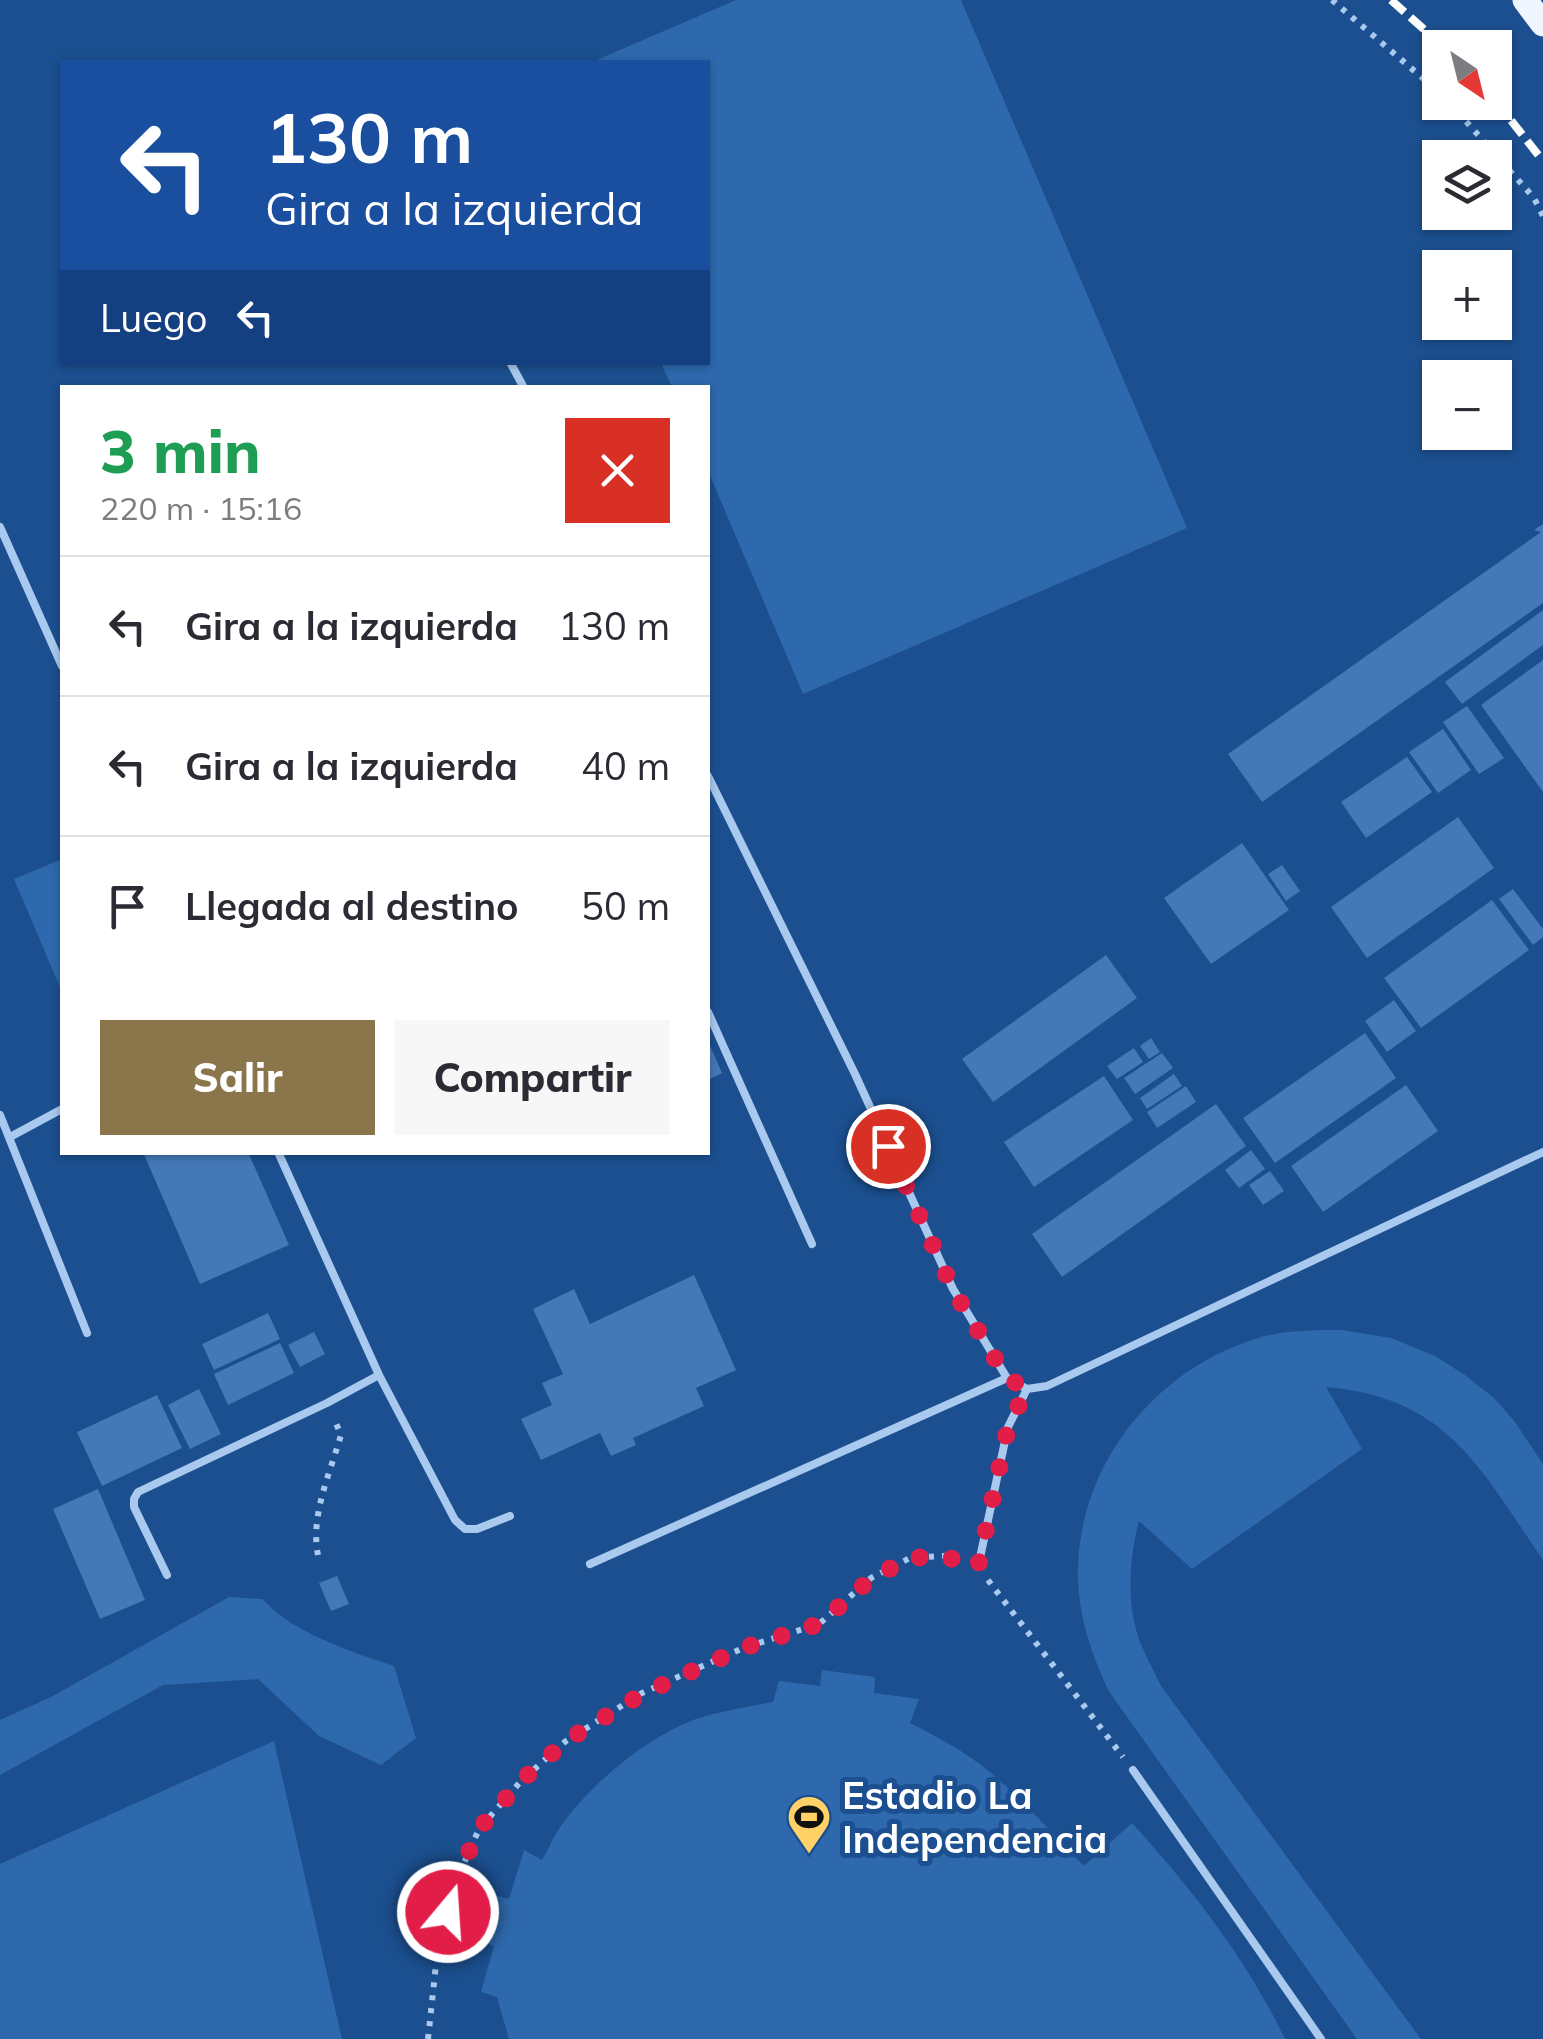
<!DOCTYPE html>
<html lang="es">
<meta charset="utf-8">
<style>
body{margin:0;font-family:Mulish,sans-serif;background:#f7f7f7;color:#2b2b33;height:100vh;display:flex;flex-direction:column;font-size:38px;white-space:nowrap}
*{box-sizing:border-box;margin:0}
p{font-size:32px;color:#7c7c81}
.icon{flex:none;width:55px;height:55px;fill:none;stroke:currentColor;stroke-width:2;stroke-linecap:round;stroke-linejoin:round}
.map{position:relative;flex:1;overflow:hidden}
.details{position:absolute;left:60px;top:385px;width:650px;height:770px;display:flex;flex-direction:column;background:#fff;border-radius:0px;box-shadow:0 2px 8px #0004}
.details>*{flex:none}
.top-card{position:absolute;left:60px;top:60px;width:650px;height:305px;border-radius:0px;box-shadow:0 2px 8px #0004;background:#1a4fa0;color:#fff;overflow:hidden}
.needle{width:65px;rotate:145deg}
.tools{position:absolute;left:1422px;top:30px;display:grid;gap:20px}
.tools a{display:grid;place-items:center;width:90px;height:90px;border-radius:0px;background:#fff;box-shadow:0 2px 8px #0004;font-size:50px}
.pin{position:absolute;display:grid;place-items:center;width:85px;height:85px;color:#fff;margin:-42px;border:5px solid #fff;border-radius:50%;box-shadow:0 2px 10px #0007}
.me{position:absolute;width:110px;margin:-55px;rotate:18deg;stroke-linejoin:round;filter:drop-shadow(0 0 8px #0008)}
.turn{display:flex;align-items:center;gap:35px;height:210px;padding:0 40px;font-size:45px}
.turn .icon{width:130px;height:130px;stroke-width:2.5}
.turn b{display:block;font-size:70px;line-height:85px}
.then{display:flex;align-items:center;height:95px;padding:0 40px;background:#0003;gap:20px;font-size:38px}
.round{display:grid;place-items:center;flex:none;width:105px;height:105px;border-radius:0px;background:#f7f7f7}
.summary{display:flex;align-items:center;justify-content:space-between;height:170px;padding:0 40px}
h1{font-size:60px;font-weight:800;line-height:75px;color:#1e9e55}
.button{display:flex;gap:20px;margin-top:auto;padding:20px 40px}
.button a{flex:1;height:115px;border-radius:0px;background:#8a764a;color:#fff;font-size:40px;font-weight:800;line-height:115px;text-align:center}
.button a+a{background:#f7f7f7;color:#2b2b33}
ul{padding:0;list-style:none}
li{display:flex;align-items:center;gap:30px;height:140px;padding:0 40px;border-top:2px solid #e1e1e2}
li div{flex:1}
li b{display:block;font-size:38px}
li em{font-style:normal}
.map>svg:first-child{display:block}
.green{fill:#2e69ad}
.building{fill:#4478b7}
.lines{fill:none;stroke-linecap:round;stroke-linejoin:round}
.path{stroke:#a9c9ee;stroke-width:6;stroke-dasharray:5 8;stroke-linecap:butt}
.lane{stroke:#a9c9ee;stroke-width:8}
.primary{stroke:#f0f6ff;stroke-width:25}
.rail{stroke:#fff;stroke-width:8;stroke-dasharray:18 8;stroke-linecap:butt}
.route{stroke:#e11d48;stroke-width:18;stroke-dasharray:0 32.4}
.labels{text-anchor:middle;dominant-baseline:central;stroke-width:10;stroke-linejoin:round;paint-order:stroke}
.poi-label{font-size:38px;font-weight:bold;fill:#fff;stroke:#1b4f8f;text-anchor:start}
</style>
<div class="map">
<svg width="1543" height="2039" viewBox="0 0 1543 2039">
<rect width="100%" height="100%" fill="#1b4f8f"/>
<path class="green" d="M 736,0 L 961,0 L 1187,528 L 803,694 L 708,471 L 708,388 L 672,387 L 661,363 L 708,362 L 708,62 L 592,62 Z
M 62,859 L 62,992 L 14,879 Z
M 1342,1330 L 1391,1338 L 1435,1356 L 1465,1375 L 1494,1398 L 1515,1422 L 1543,1464 L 1543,1560 C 1481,1470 1448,1397 1326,1387 L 1362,1449 L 1192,1569 L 1139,1521 C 1129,1559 1126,1604 1140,1642 C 1146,1657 1154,1671 1161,1686 L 1421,2039 L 1357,2039 L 1110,1693 C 1091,1654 1077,1613 1078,1569 C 1080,1464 1154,1372 1252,1340 C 1281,1330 1312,1330 1342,1330 Z
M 229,1597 L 262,1599 C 295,1634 350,1651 394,1666 L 416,1738 L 381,1765 L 319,1736 L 258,1679 L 163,1685 L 0,1775 L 0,1720 L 51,1697 Z
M 822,1670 L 875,1677 L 874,1693 L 919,1699 L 910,1723 C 938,1737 966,1752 990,1772 C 1024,1801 1053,1834 1084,1866 L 1132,1823 C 1192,1889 1246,1958 1285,2039 L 509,2039 L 497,1997 L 481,1992 L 494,1946 L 477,1940 L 491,1894 L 509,1899 L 524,1850 L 542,1860 C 550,1846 556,1831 566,1819 C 596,1780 649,1736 696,1719 C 721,1711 747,1707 773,1702 L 779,1681 L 820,1686 Z
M 274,1741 L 342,2039 L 0,2039 L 0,1864 Z"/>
<path class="building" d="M 1543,524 L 1543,603 L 1262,802 L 1228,754 L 1541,532 L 1534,530 Z
M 1543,610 L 1543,645 L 1462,704 L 1445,682 Z
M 1543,660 L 1543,792 L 1481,705 Z
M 1467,706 L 1504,758 L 1479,774 L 1443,722 Z
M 1443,729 L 1471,770 L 1438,793 L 1409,752 Z
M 1407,757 L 1432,792 L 1366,838 L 1341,802 Z
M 1458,817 L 1494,868 L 1367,958 L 1331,907 Z
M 1242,843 L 1289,910 L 1211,964 L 1164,898 Z
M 1282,865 L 1300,891 L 1286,901 L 1268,874 Z
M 1513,889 L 1543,929 L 1543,937 L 1533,945 L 1499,899 Z
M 1492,900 L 1529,950 L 1421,1028 L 1384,978 Z
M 1106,955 L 1137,998 L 993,1102 L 962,1059 Z
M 1394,1000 L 1416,1031 L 1387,1052 L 1365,1021 Z
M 1365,1033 L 1396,1078 L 1275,1163 L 1243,1118 Z
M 1151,1038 L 1160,1052 L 1149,1059 L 1140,1046 Z
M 708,1041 L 722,1073 L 708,1080 Z
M 1134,1048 L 1143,1062 L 1117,1079 L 1107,1066 Z
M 1162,1053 L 1173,1068 L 1135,1094 L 1124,1078 Z
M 1174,1074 L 1182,1086 L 1147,1109 L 1140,1098 Z
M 1104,1076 L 1133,1120 L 1034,1187 L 1004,1142 Z
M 1406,1085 L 1438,1131 L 1323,1212 L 1291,1166 Z
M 1186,1086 L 1196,1102 L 1157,1128 L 1147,1112 Z
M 1216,1104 L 1246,1146 L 1062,1277 L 1032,1234 Z
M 1251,1150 L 1265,1169 L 1239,1188 L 1225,1170 Z
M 143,1152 L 248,1152 L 289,1245 L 200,1284 Z
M 1270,1171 L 1284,1191 L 1263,1205 L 1249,1185 Z
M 694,1275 L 736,1370 L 696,1388 L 704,1406 L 633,1438 L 636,1445 L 611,1456 L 600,1433 L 541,1460 L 521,1419 L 552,1405 L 542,1383 L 563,1374 L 533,1309 L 574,1289 L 590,1324 Z
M 268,1313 L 280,1339 L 214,1370 L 202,1344 Z
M 314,1332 L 325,1354 L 300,1367 L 288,1345 Z
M 280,1343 L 294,1373 L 228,1405 L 214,1374 Z
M 199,1389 L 221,1434 L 190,1449 L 168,1405 Z
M 157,1395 L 182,1448 L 102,1486 L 77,1432 Z
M 98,1489 L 145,1600 L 100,1619 L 53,1509 Z
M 337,1576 L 349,1604 L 331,1611 L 319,1583 Z"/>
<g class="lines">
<path class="path" d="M 1332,0 L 1440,93
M 1449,102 L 1534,198 L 1543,216
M 318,1555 C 310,1516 330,1473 341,1435 L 335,1421
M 988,1580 L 1123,1757
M 428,2039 L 437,1955 L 461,1870 L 479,1829 L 522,1780 L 566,1741 L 642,1693 L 743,1648 L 819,1624 L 871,1578 L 910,1558 L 943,1556 L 963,1562"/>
<path class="lane" d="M 510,362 L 524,388
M 0,527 L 62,666
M 708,776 L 855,1074 L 953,1289 L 1007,1378 L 1027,1389 L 1047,1386 L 1543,1152
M 708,1012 L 812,1244
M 0,1115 L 87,1333
M 10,1137 L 62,1109
M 278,1152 L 379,1375 L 455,1520 L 465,1529 L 477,1529 L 510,1516
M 590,1564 L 1007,1378
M 978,1567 L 1008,1427 L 1027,1389
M 167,1575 L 134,1507 L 134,1499 L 138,1492 L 327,1403 L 379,1375
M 1133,1770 L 1321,2039"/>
<path class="primary" d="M 1525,0 L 1543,24"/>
<path class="rail" d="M 1391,0 L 1445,48
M 1495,100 L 1543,161"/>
</g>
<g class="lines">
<path class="route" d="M 448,1912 L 461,1870 L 479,1829 L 522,1780 L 566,1741 L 642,1694 L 743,1648 L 819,1624 L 872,1578 L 910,1558 L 943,1556 L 978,1567 L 1008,1427 L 1027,1389 L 1007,1378 L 953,1290 L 888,1146"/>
</g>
<defs>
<symbol id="stadium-pin" viewBox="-11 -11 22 30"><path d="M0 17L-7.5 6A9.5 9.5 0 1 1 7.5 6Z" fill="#ffd166" stroke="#1b4f8f"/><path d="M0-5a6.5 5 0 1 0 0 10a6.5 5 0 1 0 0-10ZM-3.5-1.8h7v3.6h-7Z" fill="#111"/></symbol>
</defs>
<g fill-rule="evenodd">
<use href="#stadium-pin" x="784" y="1792" width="50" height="68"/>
</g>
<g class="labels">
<g class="poi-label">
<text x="842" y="1795">Estadio La<tspan x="842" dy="44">Independencia</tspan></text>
</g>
</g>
</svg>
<div class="tools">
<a><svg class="needle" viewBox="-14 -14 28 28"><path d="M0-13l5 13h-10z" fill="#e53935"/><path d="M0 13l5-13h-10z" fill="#7c7c81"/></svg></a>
<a><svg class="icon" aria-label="layers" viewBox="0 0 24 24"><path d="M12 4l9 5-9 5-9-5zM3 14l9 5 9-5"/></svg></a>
<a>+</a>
<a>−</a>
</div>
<div class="pin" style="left:888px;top:1146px;background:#d93025"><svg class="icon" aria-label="arrive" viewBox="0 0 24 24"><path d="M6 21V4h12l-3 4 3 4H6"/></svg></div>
<svg class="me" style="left:448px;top:1912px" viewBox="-20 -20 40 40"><circle r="17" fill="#e11d48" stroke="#fff" stroke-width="3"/><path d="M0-11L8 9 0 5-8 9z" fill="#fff"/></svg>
<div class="top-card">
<div class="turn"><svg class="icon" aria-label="left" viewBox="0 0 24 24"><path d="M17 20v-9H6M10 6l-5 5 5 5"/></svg><div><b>130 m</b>Gira a la izquierda</div></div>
<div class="then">Luego<svg class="icon" aria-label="left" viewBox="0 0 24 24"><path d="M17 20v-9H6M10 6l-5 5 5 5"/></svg></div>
</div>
<section class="details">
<div class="summary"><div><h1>3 min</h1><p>220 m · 15:16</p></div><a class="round" style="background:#d93025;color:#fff"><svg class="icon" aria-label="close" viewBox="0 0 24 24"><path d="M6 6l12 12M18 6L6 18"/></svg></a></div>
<ul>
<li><svg class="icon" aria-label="left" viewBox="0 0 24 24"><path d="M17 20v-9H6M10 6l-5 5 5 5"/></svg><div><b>Gira a la izquierda</b></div><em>130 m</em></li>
<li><svg class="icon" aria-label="left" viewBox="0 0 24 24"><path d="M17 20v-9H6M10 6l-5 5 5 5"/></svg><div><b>Gira a la izquierda</b></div><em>40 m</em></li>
<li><svg class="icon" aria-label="arrive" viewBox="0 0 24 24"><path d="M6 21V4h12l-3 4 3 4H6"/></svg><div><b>Llegada al destino</b></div><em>50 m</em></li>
</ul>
<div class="button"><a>Salir</a><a>Compartir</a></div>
</section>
</div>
